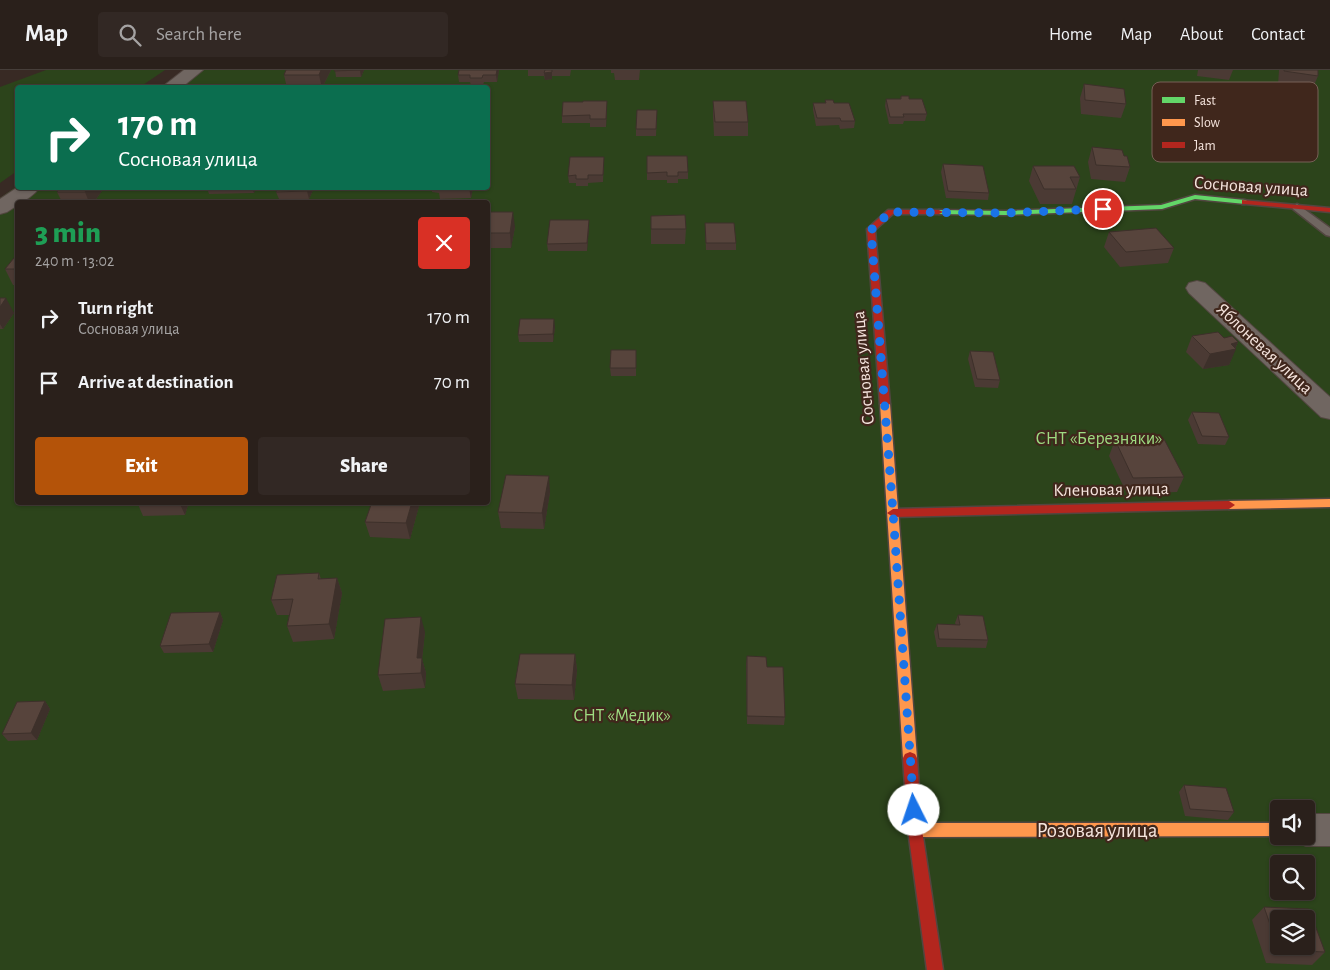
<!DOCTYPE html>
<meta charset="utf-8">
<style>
body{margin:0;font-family:"Alegreya Sans",sans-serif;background:#322824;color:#f1f3f6;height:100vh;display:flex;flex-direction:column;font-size:19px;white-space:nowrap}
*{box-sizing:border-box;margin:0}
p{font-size:16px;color:#a5a3a3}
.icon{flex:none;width:28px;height:28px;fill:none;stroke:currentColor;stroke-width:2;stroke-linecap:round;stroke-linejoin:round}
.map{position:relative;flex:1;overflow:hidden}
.drawer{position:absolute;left:15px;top:130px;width:475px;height:305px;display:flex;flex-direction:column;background:#2a201b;border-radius:5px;box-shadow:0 1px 4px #0004,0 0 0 1px #463e3a}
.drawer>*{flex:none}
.banner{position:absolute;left:15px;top:15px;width:475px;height:105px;border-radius:5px;box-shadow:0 1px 4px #0004,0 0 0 1px #463e3a;background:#0b6e4f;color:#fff;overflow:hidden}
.buttons{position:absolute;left:1270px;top:730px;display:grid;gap:10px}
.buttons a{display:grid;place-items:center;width:45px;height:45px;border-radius:5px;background:#2a201b;box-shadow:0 1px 4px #0004,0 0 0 1px #463e3a;font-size:25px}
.pin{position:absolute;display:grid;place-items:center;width:42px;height:42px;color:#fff;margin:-21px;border:2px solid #fff;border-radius:50%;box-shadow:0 1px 5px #0007}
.me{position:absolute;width:55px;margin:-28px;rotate:356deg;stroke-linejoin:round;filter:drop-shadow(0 0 4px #0008)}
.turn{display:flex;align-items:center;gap:18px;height:105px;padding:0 20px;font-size:22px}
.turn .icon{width:65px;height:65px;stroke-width:2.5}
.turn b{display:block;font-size:35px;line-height:42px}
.round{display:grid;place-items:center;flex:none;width:52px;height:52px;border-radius:5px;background:#322824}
.headline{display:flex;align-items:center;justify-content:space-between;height:85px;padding:0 20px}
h1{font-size:30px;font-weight:800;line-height:38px;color:#1e9e55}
.primary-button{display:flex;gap:10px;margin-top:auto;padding:10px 20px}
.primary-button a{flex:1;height:58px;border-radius:5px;background:#b45309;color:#fff;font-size:20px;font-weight:800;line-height:58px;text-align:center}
.primary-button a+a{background:#322824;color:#f1f3f6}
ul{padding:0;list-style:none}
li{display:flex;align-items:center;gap:15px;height:65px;padding:0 20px}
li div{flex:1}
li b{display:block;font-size:19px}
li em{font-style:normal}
header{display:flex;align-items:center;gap:30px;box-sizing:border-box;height:70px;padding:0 25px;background:#2a201b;border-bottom:1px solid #463e3a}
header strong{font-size:24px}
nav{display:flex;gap:28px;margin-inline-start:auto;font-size:18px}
.search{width:350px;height:45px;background:#322824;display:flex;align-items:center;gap:12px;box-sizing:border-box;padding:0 18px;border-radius:5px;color:#a5a3a3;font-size:19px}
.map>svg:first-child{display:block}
.green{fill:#2c441b;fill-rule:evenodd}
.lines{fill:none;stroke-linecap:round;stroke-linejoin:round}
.lane-casing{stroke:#524640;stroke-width:3}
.street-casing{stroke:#524640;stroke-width:2}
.fast-casing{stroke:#524640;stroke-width:3}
.slow-casing{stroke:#524640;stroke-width:3}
.jam-casing{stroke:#524640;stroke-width:3}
.lane{fill:#706661;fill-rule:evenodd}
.street{fill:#706661;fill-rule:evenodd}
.fast{fill:#63d668;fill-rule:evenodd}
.slow{fill:#ff974d;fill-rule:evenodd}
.jam{fill:#b3261e;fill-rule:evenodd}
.wall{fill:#4b3a34}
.shaded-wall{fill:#3d302a}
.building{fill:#57443c;stroke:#3d302a;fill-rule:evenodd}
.route{stroke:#1a73e8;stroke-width:9;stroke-dasharray:0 16.2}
.labels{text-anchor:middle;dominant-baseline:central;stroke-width:4.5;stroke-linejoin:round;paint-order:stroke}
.street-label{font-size:18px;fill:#f5e4dd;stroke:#40271c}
.park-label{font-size:18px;fill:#9edb81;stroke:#40271c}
.near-street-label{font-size:21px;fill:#f5e4dd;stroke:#40271c}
.key{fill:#40271c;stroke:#766056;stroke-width:1}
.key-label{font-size:14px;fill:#f5e4dd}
</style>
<header>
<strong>Map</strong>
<div class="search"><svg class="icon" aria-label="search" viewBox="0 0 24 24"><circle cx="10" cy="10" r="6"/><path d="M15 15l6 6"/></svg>Search here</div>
<nav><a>Home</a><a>Map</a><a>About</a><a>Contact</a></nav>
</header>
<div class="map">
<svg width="1330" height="900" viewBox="0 0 1330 900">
<rect width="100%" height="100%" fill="#382a24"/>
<path class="green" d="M 46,0 L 165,0 L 140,17 L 18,18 L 17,101 L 0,113 L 0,17 Z
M 185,0 L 1330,0 L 1330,900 L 0,900 L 0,128 L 17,116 L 18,118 L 488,118 L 488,18 L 160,17 ZM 18,132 L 488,132 L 488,432 L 18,432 ZM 1279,739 L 1306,739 L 1306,766 L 1279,766 ZM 1279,794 L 1306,794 L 1306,821 L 1279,821 ZM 1279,849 L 1306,849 L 1306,876 L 1279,876 Z"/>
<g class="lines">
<defs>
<path id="lane" d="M 1297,134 L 1330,158 L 1330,166 L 1326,165 L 1293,139 L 1292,137 Z"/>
<path id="street" d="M 184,0 L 203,0 L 181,18 L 161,18 Z
M 18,117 L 39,118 C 35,124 25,132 18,132 L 18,135 L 7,142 L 0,144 L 0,129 Z
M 1197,211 L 1205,213 L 1330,327 L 1330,349 L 1321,347 L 1189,223 L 1186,218 L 1189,213 Z
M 1306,744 L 1330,744 L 1330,776 L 1306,776 L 1294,771 L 1291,766 L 1306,766 Z"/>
<path id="fast" d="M 1195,125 L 1245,130 L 1249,132 L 1245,134 L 1195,129 L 1162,139 L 1005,145 L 939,144 L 935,142 L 939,140 L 1005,141 L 1161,135 Z"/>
<path id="slow" d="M 885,331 L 890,334 L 917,688 L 915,692 L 910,694 L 905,692 L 903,688 L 880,334 Z
M 1330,429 L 1330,437 L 1229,439 L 1223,435 L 1229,431 Z
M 915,753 L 1279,753 L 1280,766 L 915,767 L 910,765 L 908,760 L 910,755 Z"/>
<path id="jam" d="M 1242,130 L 1330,138 L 1330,142 L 1245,134 L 1242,134 Z
M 888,140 L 939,140 L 943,142 L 939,144 L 893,144 L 875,160 L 890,334 L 885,337 L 880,334 L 867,159 Z
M 1229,431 L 1235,435 L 1229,439 L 893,447 L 887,443 L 893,439 Z
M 910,682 L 915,684 L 917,688 L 922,760 L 943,900 L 927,900 L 908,760 L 903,688 L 905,684 Z"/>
</defs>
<use href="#lane" class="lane-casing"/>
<use href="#street" class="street-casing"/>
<use href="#fast" class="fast-casing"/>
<use href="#slow" class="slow-casing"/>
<use href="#jam" class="jam-casing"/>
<use href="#lane" class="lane"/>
<use href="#street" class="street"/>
<use href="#fast" class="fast"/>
<use href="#slow" class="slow"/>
<use href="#jam" class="jam"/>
</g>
<path class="wall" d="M 331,0 L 322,18 L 287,18 L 284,5 Z
M 335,0 L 364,0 L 361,7 L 336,7 Z
M 459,0 L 499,0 L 497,12 L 484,12 L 483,15 L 471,15 L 470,12 L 459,12 L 458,5 Z
M 528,0 L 571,0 L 570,6 L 552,6 L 552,9 L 545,10 L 544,6 L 528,6 Z
M 611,0 L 640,0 L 639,10 L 615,10 L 614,3 L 611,3 Z
M 1198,0 L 1233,0 L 1229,10 L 1197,6 Z
M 1279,0 L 1318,0 L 1318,6 L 1312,20 L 1278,15 Z
M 1084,14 L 1126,34 L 1121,48 L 1081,44 L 1080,28 Z
M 901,26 L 909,29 L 927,44 L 925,51 L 904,51 L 903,54 L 889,54 L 885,36 L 886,29 L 900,29 Z
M 825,30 L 834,33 L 855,51 L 854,58 L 840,59 L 839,55 L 816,56 L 813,40 L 813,33 L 825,33 Z
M 713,31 L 748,52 L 748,66 L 714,66 L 713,45 Z
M 607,38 L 606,57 L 590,57 L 590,53 L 562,53 L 562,46 Z
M 657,40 L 656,66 L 636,66 L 636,59 Z
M 1225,49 L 1254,61 L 1303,77 L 1300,84 L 1292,83 L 1289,91 L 1240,83 L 1233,80 L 1233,76 L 1222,74 L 1222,56 Z
M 1092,77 L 1124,86 L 1130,97 L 1125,112 L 1091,109 L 1088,92 Z
M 647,86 L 688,102 L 688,109 L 678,109 L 678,113 L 667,113 L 667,110 L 647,110 Z
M 604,87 L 603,112 L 588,113 L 588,116 L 576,116 L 576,113 L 569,113 L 568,106 Z
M 943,94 L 989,123 L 988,130 L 946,128 L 941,102 Z
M 1033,96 L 1080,107 L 1072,134 L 1040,134 L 1029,111 Z
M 104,118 L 94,132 L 62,132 L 57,122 Z
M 207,118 L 256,118 L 254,123 L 209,124 Z
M 314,118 L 309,129 L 279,129 L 276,122 Z
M 432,118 L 473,118 L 471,128 L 440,129 L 439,123 L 432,122 Z
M 488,142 L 515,157 L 511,178 L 488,178 Z
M 651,146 L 686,159 L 685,174 L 651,174 Z
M 589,150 L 589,157 L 587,181 L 548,181 L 547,174 Z
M 705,153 L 736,173 L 736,180 L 706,180 Z
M 1109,162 L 1174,178 L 1168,193 L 1120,197 L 1104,177 Z
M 18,183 L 18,215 L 13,215 L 5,199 Z
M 0,228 L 14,243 L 3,259 L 0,259 Z
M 555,257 L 553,272 L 519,272 L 518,265 Z
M 1192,266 L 1224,268 L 1238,272 L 1229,295 L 1203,299 L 1186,282 Z
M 636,280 L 636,306 L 611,306 L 610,298 Z
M 970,281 L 1000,310 L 998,318 L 975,317 L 968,289 Z
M 1192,342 L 1229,367 L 1225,375 L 1198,374 L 1188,350 Z
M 1115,370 L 1184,407 L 1177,422 L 1127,424 L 1109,386 Z
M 550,422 L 544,459 L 501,458 L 498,442 Z
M 137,432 L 189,432 L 185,445 L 143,446 Z
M 412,432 L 418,432 L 419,436 L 410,469 L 370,467 L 365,452 Z
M 319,503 L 321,509 L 337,508 L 342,523 L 334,569 L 293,572 L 287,556 L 289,545 L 277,545 L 271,530 Z
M 220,542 L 223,550 L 213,582 L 164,583 L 160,576 Z
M 958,545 L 988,570 L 986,578 L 937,577 L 934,562 L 937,554 L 956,555 L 955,553 Z
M 425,562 L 422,589 L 426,603 L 425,618 L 383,621 L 378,605 Z
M 575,584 L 577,600 L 574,630 L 518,629 L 515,614 Z
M 747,586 L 767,597 L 785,647 L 784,655 L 747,654 L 746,594 Z
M 45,631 L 50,639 L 37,670 L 8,671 L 2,664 Z
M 1184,715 L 1234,742 L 1228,750 L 1185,746 L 1179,722 Z
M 1264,837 L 1325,882 L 1312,895 L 1266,893 L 1252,850 Z"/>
<path class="shaded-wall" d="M 321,0 L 331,0 L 322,18 L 319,5 Z
M 360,0 L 364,0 L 361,7 Z
M 497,0 L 499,0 L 497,12 L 496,5 Z
M 552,0 L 552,9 L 545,10 L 544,3 Z
M 607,31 L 607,38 L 606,57 L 606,49 Z
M 88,118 L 104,118 L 94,132 L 89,132 L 85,122 Z
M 252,118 L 256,118 L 254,123 Z
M 309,118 L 314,118 L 309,129 L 307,121 Z
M 469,118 L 473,118 L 471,128 Z
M 513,142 L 515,157 L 511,178 L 510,163 Z
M 589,150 L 589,157 L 587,181 L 587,173 Z
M 6,228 L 14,243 L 3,259 L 0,254 L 0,237 Z
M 554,249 L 555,257 L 553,272 L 553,264 Z
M 1238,272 L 1235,279 L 1236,279 L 1229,295 L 1203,299 L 1210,284 L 1231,274 Z
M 549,406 L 550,422 L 544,459 L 542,443 Z
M 179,432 L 189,432 L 185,445 Z
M 412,432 L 418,432 L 419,436 L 410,469 L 406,453 Z
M 337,508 L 342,523 L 334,569 L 329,554 Z
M 220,542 L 223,550 L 213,582 L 209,574 Z
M 421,547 L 425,562 L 422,589 L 426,603 L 425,618 L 417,588 Z
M 575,584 L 577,600 L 574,630 L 572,615 Z
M 45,631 L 50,639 L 37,670 L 31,663 Z"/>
<path class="building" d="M 286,0 L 321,0 L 319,5 L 284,5 Z
M 335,0 L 360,0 L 334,1 Z
M 459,0 L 497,0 L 496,5 L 483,5 L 482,8 L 470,8 L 470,5 L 458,5 Z
M 545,0 L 552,0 L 552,2 L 544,3 Z
M 1284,0 L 1318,0 L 1318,6 L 1284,1 Z
M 1084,14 L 1124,19 L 1126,34 L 1085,30 Z
M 901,26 L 909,26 L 909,29 L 922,29 L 927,44 L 903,44 L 904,47 L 890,47 L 886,29 L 901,29 Z
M 825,30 L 833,30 L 834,33 L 849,33 L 855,51 L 841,51 L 840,48 L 817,48 L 813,33 L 826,33 Z
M 583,31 L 607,31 L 606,49 L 590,49 L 590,45 L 562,46 L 563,32 L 583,32 Z
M 713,31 L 746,31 L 748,52 L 715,52 Z
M 637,40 L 657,40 L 656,59 L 636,59 Z
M 1092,77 L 1122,80 L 1124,86 L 1127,86 L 1130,97 L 1096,95 Z
M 647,86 L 687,86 L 688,102 L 678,102 L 678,106 L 667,106 L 667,102 L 647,103 Z
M 570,87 L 604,87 L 603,105 L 588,105 L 588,109 L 576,109 L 576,105 L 568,106 Z
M 943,94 L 983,96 L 989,123 L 948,121 Z
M 1033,96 L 1074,96 L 1080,107 L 1070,107 L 1076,119 L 1044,119 Z
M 61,118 L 88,118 L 85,122 L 57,122 Z
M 278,118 L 309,118 L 307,121 L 276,122 Z
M 488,142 L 513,142 L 510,163 L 488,163 Z
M 685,145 L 686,159 L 651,159 L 651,146 Z
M 550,150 L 589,150 L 587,173 L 547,174 Z
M 705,153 L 734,153 L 736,173 L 706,173 Z
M 1156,158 L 1174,178 L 1126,182 L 1109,162 Z
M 18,183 L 18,199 L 5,199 Z
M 0,228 L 6,228 L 0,237 Z
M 520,249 L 554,249 L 553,264 L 518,265 Z
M 1218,262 L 1224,268 L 1232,266 L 1238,272 L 1231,274 L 1236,279 L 1210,284 L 1192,266 Z
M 611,280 L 636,280 L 636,298 L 610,298 Z
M 970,281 L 993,282 L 1000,310 L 977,309 Z
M 1192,342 L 1219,343 L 1229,367 L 1202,366 Z
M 1164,369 L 1184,407 L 1133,408 L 1115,370 Z
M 506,405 L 549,406 L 542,443 L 498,442 Z
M 372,432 L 412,432 L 406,453 L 365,452 Z
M 319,503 L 318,509 L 337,508 L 329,554 L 287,556 L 293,529 L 271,530 L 277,505 Z
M 220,542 L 209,574 L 160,576 L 171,543 Z
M 958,545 L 983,546 L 988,570 L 939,569 L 937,554 L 960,555 Z
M 421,547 L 417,588 L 422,588 L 421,603 L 378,605 L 385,549 Z
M 520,584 L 575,584 L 572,615 L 515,614 Z
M 747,586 L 766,587 L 767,597 L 783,597 L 785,647 L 747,646 Z
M 45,631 L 31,663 L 2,664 L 17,632 Z
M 1184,715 L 1226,718 L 1234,742 L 1190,739 Z
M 1264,837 L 1309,839 L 1325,882 L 1279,880 ZM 1279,849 L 1306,849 L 1306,876 L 1279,876 Z"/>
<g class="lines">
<path class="route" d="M 914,740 L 893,442 L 871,160 L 890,142 L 1005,143 L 1103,139"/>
</g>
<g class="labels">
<g class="street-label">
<text transform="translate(1251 117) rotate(4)">Сосновая улица</text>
<text transform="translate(1264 279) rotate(43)">Яблоневая улица</text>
<text transform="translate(864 298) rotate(-95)">Сосновая улица</text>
<text transform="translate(1111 420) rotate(-1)">Кленовая улица</text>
</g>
<g class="park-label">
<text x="1099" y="369">СНТ «Березняки»</text>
<text x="622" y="646">СНТ «Медик»</text>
</g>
<g class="near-street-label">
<text x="1097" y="760">Розовая улица</text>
</g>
</g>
<rect x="1152" y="12" width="166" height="80" rx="8" class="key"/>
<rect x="1162" y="27" width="23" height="6" fill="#63d668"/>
<rect x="1162" y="49" width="23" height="7" fill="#ff974d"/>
<rect x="1162" y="72" width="23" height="6" fill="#b3261e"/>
<g class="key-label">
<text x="1194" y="35">Fast</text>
<text x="1194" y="57">Slow</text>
<text x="1194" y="80">Jam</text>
</g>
</svg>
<div class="buttons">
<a><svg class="icon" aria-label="sound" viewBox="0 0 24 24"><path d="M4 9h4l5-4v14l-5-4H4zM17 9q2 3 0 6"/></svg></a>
<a><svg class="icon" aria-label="search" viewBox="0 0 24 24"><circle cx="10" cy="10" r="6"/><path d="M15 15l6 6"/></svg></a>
<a><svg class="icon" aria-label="layers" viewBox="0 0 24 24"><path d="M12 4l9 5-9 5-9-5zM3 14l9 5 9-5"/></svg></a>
</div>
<div class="pin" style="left:1103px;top:139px;background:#d93025"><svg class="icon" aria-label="arrive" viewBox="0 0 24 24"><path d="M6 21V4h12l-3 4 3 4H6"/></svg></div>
<svg class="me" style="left:914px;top:740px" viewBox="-20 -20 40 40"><circle r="19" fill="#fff"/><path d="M0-13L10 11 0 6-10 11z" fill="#1a73e8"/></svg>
<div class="banner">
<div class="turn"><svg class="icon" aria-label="right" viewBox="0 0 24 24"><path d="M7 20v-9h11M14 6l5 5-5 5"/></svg><div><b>170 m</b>Сосновая улица</div></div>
</div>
<section class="drawer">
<div class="headline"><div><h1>3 min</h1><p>240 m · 13:02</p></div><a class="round" style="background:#d93025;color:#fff"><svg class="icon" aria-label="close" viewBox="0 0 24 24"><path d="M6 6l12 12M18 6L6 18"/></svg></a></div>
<ul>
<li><svg class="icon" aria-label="right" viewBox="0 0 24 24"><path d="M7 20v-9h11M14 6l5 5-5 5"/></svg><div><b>Turn right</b><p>Сосновая улица</p></div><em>170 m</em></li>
<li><svg class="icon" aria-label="arrive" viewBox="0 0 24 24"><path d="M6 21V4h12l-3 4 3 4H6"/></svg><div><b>Arrive at destination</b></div><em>70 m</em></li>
</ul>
<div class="primary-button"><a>Exit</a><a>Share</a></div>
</section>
</div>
